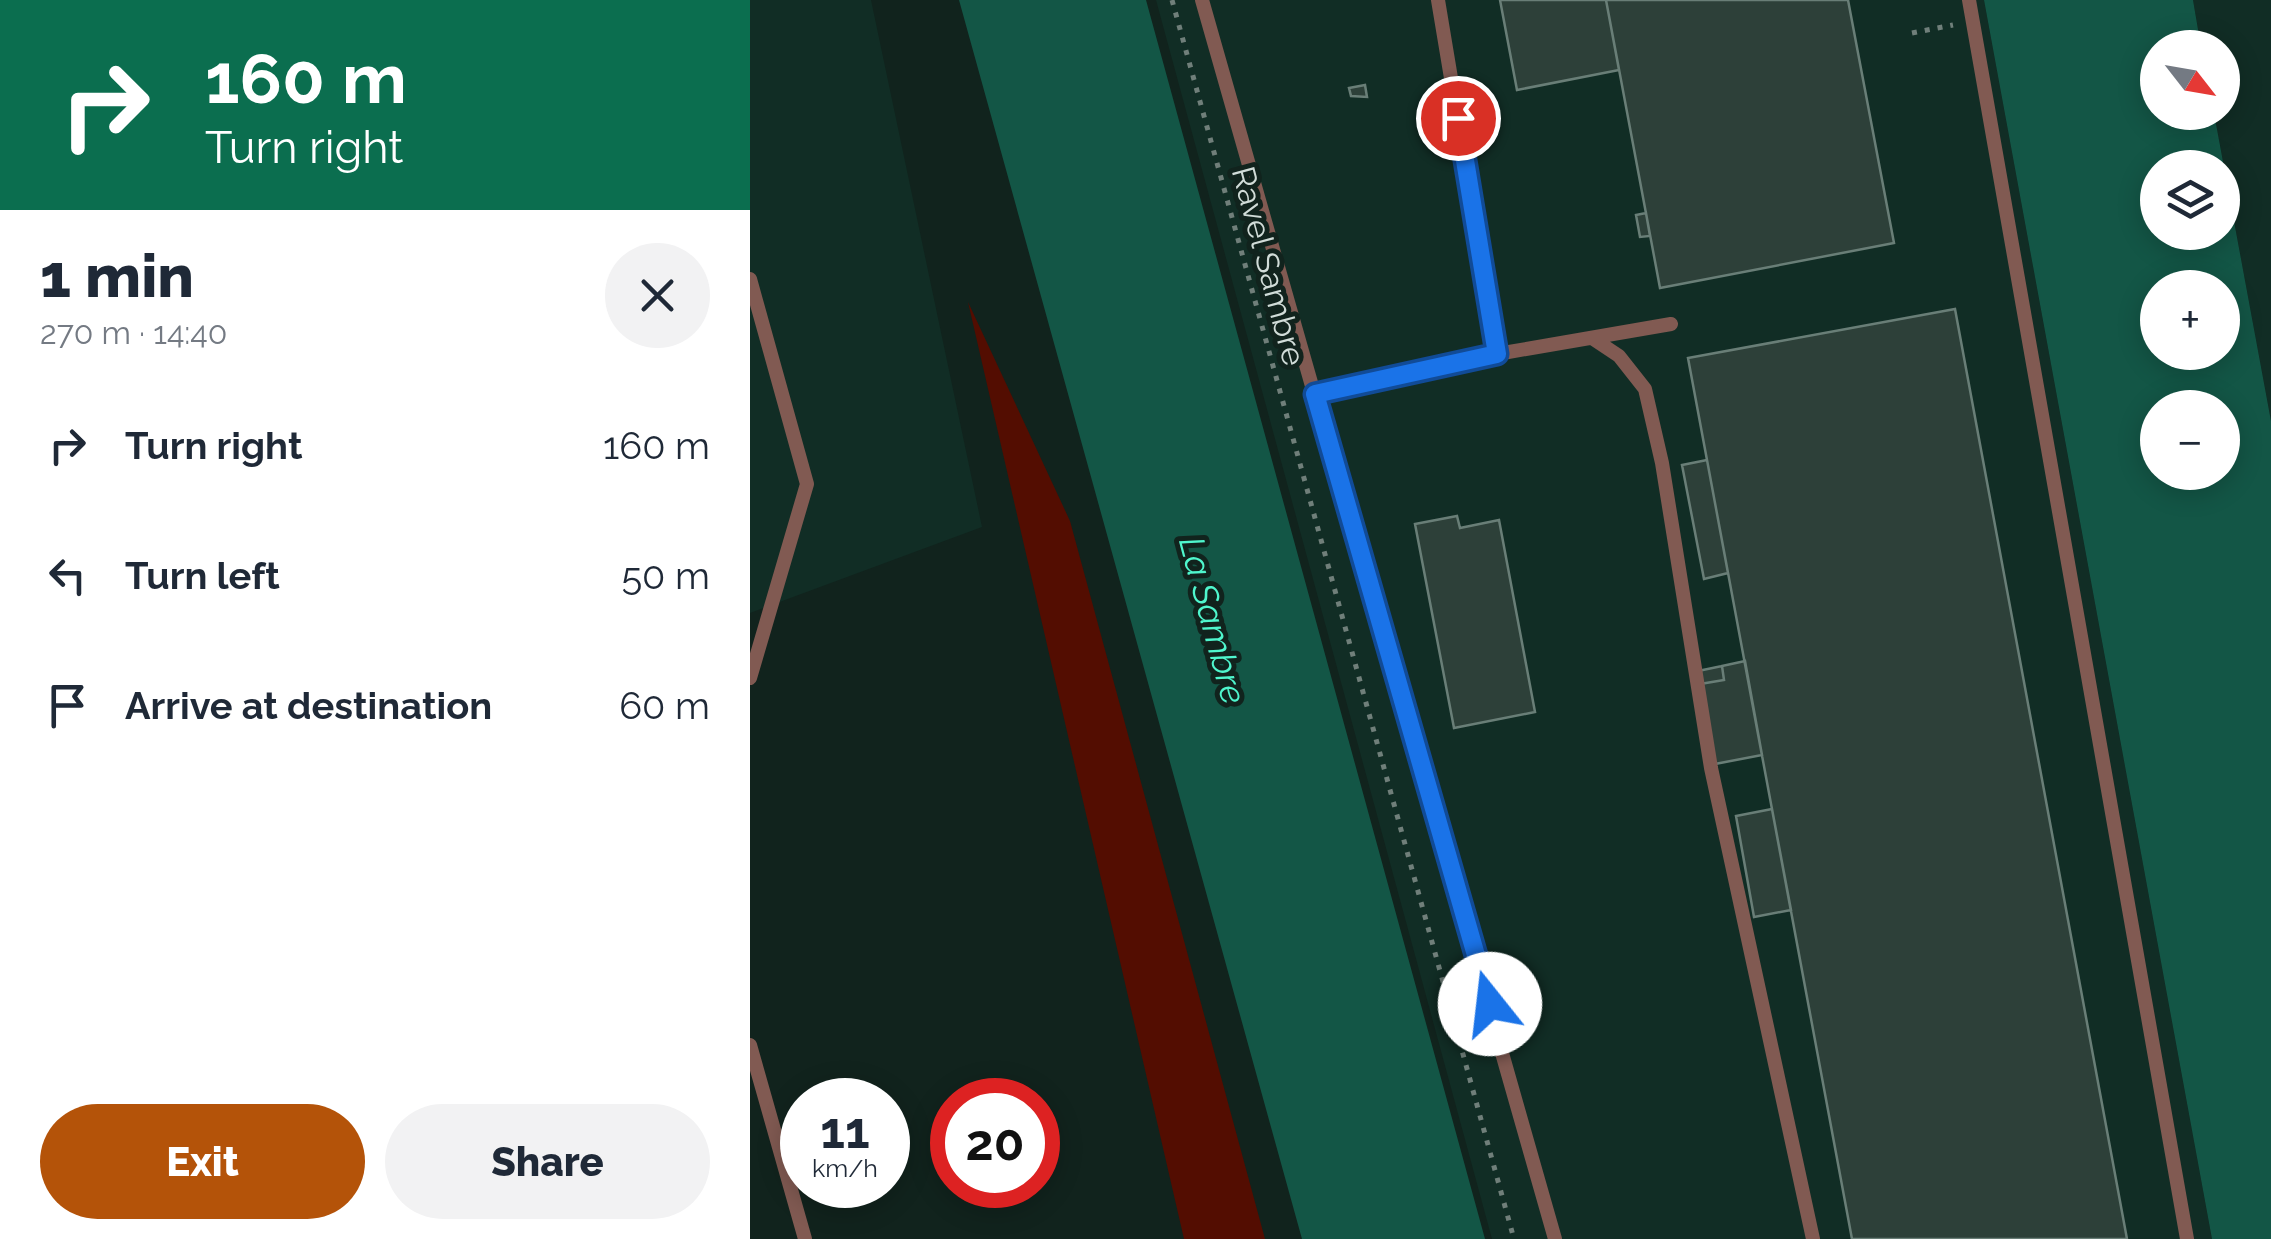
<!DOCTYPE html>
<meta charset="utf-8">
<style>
body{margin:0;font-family:Raleway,sans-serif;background:#f2f2f3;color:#1f2937;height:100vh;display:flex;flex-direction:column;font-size:38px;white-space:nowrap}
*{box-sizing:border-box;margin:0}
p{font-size:32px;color:#747a83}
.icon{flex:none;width:55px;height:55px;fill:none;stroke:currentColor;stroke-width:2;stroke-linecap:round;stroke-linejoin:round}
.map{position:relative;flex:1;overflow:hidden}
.sheet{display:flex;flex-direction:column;background:#fff;width:750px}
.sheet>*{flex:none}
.top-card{background:#0b6e4f;color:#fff;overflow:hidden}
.needle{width:65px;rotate:121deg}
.tools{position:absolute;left:1390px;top:30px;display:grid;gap:20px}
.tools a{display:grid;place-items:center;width:100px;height:100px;border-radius:50%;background:#fff;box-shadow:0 5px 25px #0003;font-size:50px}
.speed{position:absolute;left:30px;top:1078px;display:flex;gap:20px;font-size:50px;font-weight:700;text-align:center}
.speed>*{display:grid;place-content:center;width:130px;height:130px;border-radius:50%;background:#fff;box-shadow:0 5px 25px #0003;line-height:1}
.speed small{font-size:25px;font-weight:400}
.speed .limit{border:15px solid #d22;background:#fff;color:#111}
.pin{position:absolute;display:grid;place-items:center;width:85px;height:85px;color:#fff;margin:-42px;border:5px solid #fff;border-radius:50%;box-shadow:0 2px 10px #0007}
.me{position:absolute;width:110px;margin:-55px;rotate:344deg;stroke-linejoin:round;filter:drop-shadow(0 0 8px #0008)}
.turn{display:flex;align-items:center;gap:35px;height:210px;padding:0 40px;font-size:45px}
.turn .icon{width:130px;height:130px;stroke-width:2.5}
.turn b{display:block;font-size:70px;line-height:85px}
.round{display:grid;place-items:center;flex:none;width:105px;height:105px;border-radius:52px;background:#f2f2f3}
.overview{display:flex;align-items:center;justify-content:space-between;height:170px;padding:0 40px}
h1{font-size:60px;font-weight:800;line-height:75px}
.action{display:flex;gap:20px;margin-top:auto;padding:20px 40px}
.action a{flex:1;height:115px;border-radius:60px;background:#b45309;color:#fff;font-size:40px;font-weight:800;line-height:115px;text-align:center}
.action a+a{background:#f2f2f3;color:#1f2937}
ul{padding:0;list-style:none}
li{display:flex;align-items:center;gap:30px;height:130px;padding:0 40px}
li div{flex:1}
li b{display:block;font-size:38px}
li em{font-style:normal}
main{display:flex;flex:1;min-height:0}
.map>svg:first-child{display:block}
.built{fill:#112d25}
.green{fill:#530d01}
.water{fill:#135646;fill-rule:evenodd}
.building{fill:#2d4039;stroke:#697e77;stroke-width:2.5}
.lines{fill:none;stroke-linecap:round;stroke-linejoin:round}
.path{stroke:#707f7a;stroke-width:5;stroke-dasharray:5 8;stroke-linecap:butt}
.lane{stroke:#815a52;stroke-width:14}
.route-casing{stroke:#114b97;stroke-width:25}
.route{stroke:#1a73e8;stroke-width:18}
.labels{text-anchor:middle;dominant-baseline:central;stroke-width:10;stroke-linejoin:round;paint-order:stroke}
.street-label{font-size:32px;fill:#d1dcd8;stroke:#11231d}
.water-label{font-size:35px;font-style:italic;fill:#4ff6cd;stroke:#11231d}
</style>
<main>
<section class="sheet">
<div class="top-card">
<div class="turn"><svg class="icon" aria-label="right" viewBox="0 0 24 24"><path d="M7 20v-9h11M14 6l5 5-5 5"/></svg><div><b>160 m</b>Turn right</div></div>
</div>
<div class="overview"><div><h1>1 min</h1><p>270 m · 14:40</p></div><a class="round"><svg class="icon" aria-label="close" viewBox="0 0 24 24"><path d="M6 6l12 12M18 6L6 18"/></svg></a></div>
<ul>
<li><svg class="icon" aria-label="right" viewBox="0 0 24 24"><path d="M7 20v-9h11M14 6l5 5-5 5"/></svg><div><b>Turn right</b></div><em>160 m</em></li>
<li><svg class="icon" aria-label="left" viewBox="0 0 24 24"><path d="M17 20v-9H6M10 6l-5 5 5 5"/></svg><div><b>Turn left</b></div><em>50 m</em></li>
<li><svg class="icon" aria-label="arrive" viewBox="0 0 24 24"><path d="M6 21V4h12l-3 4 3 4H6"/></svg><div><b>Arrive at destination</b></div><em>60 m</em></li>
</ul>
<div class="action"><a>Exit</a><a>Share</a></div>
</section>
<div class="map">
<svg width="1521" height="1239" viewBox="0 0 1521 1239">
<rect width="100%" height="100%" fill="#11231d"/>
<path class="built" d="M 0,0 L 121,0 L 232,527 L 0,613 Z
M 406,0 L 1234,0 L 1462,1239 L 742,1239 Z
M 1443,0 L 1521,0 L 1521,421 L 1464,113 L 1472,112 L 1472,48 L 1451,47 Z"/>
<path class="green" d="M 218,302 L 320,521 L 515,1239 L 434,1239 Z"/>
<path class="water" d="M 209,0 L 396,0 L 735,1239 L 552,1239 Z
M 1234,0 L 1443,0 L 1451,47 L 1408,48 L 1408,112 L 1464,113 L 1521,421 L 1521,1239 L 1462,1239 ZM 1408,168 L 1472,168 L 1472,232 L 1408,232 ZM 1408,288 L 1472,288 L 1472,352 L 1408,352 ZM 1408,408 L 1472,408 L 1472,472 L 1408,472 Z"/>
<path class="building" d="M 750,0 L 856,0 L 869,70 L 767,90 Z
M 856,0 L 1098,0 L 1144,243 L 910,288 Z
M 615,85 L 617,97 L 601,96 L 599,88 Z
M 896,213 L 900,236 L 890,237 L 886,215 Z
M 1205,309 L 1377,1239 L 1102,1239 L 957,460 L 938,358 Z
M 957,460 L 978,573 L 954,579 L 932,465 Z
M 707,516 L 710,528 L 749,520 L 785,712 L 704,728 L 665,524 Z
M 995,661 L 1012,755 L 965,764 L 950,684 L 974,680 L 972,666 Z
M 972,666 L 974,680 L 950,684 L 948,671 Z
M 1022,809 L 1041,910 L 1004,917 L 986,816 Z"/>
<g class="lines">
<path class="path" d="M 422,0 L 764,1239
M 1162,33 L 1203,25"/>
<path class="lane" d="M 452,0 L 805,1239
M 1219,0 L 1437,1239
M 0,279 L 57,484 L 0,678
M 842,338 L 869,356 L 895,389 L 912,463 L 961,768 L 1063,1239
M 747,354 L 921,324
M 565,393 L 747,354 L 688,0
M 0,1045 L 55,1239"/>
</g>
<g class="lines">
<defs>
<path id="route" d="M 708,118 L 747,354 L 565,394 L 740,1004"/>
</defs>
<use href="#route" class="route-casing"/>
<use href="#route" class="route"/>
</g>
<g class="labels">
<g class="street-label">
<text transform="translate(519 266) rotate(75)">Ravel Sambre</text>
</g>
<g class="water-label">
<text transform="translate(463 620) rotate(75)">La Sambre</text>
</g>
</g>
</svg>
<div class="tools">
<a><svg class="needle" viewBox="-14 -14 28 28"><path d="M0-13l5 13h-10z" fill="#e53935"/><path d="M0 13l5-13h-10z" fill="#747a83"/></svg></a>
<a><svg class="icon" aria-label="layers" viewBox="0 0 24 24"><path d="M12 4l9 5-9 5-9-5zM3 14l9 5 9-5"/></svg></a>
<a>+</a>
<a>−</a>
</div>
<div class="speed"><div>11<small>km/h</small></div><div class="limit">20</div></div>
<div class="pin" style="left:708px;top:118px;background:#d93025"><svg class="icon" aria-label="arrive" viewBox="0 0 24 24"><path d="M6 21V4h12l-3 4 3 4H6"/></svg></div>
<svg class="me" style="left:740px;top:1004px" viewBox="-20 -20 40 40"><circle r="19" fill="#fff"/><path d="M0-13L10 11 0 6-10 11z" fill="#1a73e8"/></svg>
</div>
</main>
